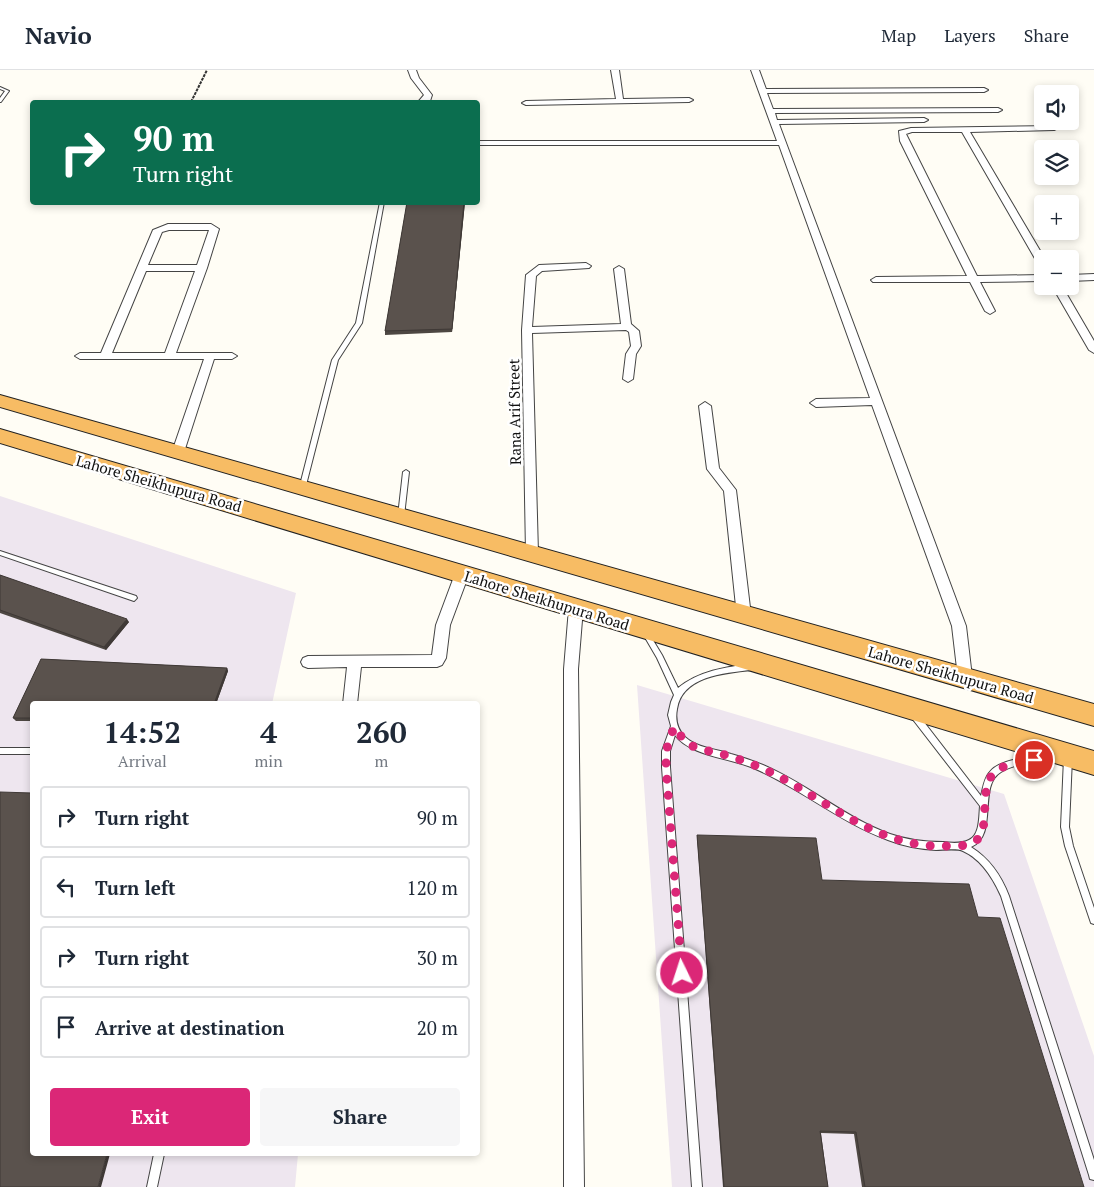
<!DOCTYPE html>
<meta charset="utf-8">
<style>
body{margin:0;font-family:"PT Serif",serif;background:#f6f6f7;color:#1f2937;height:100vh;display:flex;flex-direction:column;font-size:19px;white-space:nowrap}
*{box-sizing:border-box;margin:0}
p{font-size:16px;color:#747a83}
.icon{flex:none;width:28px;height:28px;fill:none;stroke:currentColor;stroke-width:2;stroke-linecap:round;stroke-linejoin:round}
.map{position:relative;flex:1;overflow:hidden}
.side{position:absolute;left:30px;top:631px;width:450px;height:455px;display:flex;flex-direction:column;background:#fff;border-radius:5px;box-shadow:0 2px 8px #0003}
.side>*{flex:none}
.guide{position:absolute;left:30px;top:30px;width:450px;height:105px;border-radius:5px;box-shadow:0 2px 8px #0003;background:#0b6e4f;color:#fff;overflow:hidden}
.buttons{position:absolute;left:1034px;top:15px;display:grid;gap:10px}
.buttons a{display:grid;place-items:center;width:45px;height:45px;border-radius:5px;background:#fff;box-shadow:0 2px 8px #0003;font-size:25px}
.pin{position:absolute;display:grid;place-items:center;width:42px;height:42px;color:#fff;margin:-21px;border:2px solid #fff;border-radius:50%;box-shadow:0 1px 5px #0007}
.me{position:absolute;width:55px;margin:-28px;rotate:356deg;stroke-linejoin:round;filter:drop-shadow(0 0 4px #0008)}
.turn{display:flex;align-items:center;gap:18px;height:105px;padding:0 20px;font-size:22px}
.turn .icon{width:65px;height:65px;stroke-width:2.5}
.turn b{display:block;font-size:35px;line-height:42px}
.eta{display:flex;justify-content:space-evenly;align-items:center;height:85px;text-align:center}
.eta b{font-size:30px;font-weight:700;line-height:35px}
.action{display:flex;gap:10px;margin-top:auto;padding:10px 20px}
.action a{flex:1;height:58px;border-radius:5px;background:#db2777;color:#fff;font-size:20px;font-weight:700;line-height:58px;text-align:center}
.action a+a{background:#f6f6f7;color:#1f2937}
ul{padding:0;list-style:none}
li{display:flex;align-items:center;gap:15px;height:62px;margin:0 10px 8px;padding:0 10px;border:2px solid #e0e1e3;border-radius:5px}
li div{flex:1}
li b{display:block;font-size:19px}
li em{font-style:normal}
header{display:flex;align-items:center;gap:30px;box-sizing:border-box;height:70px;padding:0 25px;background:#fff;border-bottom:1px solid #e0e1e3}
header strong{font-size:24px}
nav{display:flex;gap:28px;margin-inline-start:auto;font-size:18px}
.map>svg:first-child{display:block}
.industrial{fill:#eee6ef}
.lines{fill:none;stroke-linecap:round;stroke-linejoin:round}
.service-casing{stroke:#444;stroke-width:2}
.minor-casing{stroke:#444;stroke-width:2}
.trunk-casing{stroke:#222;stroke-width:2}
.path{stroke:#333;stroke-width:2;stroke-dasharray:3 1;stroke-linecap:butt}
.service{fill:#fff;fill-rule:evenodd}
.minor{fill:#fff;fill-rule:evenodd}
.trunk{fill:#f7bc64;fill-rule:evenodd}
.wall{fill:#4d4742}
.shaded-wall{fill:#3f3936}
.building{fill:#5a524d;stroke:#3f3936}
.route{stroke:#db2777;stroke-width:9;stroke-dasharray:0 16.2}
.labels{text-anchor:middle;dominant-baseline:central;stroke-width:5;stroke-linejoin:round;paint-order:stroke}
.street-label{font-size:15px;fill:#111;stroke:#fff}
</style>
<header>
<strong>Navio</strong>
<nav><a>Map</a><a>Layers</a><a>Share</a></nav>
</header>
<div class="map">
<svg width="1094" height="1117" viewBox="0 0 1094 1117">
<rect width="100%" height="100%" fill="#fffdf5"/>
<path class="industrial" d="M 0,426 L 296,523 L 272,634 L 32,634 L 32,1084 L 298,1084 L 295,1117 L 0,1117 Z
M 637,615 L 1004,724 L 1094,986 L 1094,1117 L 672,1117 Z"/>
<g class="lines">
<defs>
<path id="service" d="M 0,17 L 9,21 L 1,32 L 0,32 L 0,28 L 5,21 L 0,19 Z
M 380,132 L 384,132 L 362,253 L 338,290 L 305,419 L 302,421 L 299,419 L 332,290 L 356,253 Z
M 406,400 L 409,402 L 404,446 L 401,448 L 398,446 L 403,402 Z
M 0,481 L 136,526 L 137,528 L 134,531 L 0,485 Z
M 646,561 L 648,562 L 662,585 L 678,618 C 699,601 725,597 751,594 L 754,595 L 755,597 L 754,599 L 751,600 C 724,603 682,606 677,639 C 675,650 677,659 685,667 C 697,678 716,679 731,684 C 742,687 753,691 763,695 C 808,714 845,748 890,764 C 907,770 925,772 943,772 C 951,773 961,774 969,770 C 980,765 979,747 980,736 L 911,647 L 910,645 L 911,643 L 914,642 L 917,643 L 981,726 C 983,718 984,709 989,703 C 999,688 1034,687 1050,685 L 1053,686 L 1054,688 L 1053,690 L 1050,691 C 1034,693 1015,693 1001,702 C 977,716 999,766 971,777 C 990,789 1001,805 1009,826 L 1094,1090 L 1094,1110 L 1090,1109 L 1089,1105 L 1001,826 C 993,808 981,789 963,781 C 957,778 943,780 936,780 C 920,779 903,776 888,770 C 839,752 799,717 751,697 C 728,688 689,685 675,665 L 670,681 L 670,697 L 702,1117 L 692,1117 L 662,697 L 662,681 L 671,656 L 668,645 L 671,632 L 674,625 L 657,588 L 643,564 L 644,562 Z
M 0,678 L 32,678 L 32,684 L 0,684 Z
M 1068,685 L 1071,686 L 1072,688 L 1069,757 L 1073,776 L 1094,838 L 1094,854 L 1091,853 L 1090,850 L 1065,776 L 1061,757 L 1064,688 L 1065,686 Z
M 154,1084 L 164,1084 L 157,1117 L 147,1117 Z"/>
<path id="minor" d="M 408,0 L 416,0 L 419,8 L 432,25 L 430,31 L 418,32 L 424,25 L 411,8 Z
M 611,0 L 619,0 L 623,29 L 689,28 L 693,30 L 689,32 L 526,35 L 522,33 L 526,31 L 616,29 Z
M 751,0 L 759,0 L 766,19 L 984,18 L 988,20 L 984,22 L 767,23 L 773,39 L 998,38 L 1002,40 L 998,42 L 775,43 L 777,50 L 924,48 L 928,50 L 924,52 L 779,54 L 966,556 L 972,607 L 970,611 L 965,613 L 960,611 L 958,607 L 952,556 L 872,335 L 816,337 L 810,333 L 816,329 L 870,328 L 779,75 L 478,75 L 478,71 L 777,71 Z
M 1057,56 L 1058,58 L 1054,60 L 970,62 L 1045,189 L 1042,189 L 1042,195 L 1037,192 L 962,62 L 912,62 L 906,64 L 977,206 L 1042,205 L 1042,211 L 980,212 L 995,241 L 990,244 L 985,241 L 970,212 L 873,212 L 871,210 L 876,207 L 967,206 L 900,71 L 899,61 L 911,58 Z
M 168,154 L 211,154 L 219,159 L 207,198 L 176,283 L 232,283 L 237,286 L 232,289 L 214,289 L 184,382 L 178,386 L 172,382 L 204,289 L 80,289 L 75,286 L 80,283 L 101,283 L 153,160 ZM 169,160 L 209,160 L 197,195 L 148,195 L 162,162 ZM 146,201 L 195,201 L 165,283 L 112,283 Z
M 586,193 L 591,196 L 589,198 L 542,201 L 536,206 L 532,257 L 621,254 L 614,199 L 619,196 L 624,199 L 631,254 L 639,261 L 641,276 L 636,284 L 633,309 L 628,312 L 623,309 L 626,284 L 631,276 L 629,262 L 626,260 L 532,263 L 538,483 L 537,486 L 527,486 L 526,483 L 522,260 L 526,205 L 539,195 Z
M 1094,204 L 1094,210 L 1070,211 L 1070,205 Z
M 1052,216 L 1062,216 L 1094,271 L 1094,283 L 1089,280 Z
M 705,332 L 711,336 L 719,398 L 736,420 L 751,546 L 749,550 L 744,551 L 739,550 L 737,546 L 724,421 L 707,399 L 699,336 Z
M 462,499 L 467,501 L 469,504 L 450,555 L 446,588 L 442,595 L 437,597 L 361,597 L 357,634 L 343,634 L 347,597 L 308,598 L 303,596 L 301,592 L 303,588 L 308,586 L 432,585 L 436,555 L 455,504 L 457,501 Z
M 576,533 L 581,534 L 583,538 L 578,599 L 584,1117 L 564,1117 L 564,599 L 569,538 L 571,534 Z"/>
<path id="trunk" d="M 0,325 L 1094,634 L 1094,656 L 0,337 Z
M 0,359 L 1094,681 L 1094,705 L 0,373 Z"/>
</defs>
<use href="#service" class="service-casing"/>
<use href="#minor" class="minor-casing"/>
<use href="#trunk" class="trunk-casing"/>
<path class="path" d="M 191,32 L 207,0"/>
<use href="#service" class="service"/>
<use href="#minor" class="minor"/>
<use href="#trunk" class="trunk"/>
</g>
<path class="wall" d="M 407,132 L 465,132 L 452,262 L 385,265 L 385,261 Z
M 0,505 L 129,552 L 106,580 L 0,543 Z
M 41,589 L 227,598 L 228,601 L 216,634 L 32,634 L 32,651 L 16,651 L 13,648 Z
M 697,765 L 822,810 L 1084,1117 L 862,1117 L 854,1064 L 821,1063 L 828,1117 L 723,1117 L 697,767 Z"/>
<path class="shaded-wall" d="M 464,132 L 465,132 L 452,262 L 452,259 Z
M 127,549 L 129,552 L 106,580 L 104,577 Z
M 227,598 L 228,601 L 216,634 L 214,634 Z
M 107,1084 L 110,1084 L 101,1117 L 98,1117 Z"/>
<path class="building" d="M 407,132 L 464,132 L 452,259 L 385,261 Z
M 0,505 L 127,549 L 104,577 L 0,540 Z
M 41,589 L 227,598 L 214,634 L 32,634 L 32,648 L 13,648 Z
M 0,722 L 32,723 L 32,1084 L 107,1084 L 98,1117 L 0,1117 Z
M 697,765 L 816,768 L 822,810 L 969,814 L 978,847 L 1000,848 L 1084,1117 L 865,1117 L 856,1062 L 820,1061 L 828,1117 L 724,1117 Z"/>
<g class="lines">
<path class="route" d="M 682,903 L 666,697 L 666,681 L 674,657 C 678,662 682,668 686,672 C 696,680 711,681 722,684 C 739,689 756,695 772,703 C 828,731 878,778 944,776 C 954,776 965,777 974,772 C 995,760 973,711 1001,698 C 1011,693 1023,692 1034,690"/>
</g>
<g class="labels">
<g class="street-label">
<text transform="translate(514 342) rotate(-91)">Rana Arif Street</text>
<text transform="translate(159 413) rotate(16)">Lahore Sheikhupura Road</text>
<text transform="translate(547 530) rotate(17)">Lahore Sheikhupura Road</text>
<text transform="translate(951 604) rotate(16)">Lahore Sheikhupura Road</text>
</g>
</g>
</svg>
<div class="buttons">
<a><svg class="icon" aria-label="sound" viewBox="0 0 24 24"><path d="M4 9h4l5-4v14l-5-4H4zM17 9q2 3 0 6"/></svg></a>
<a><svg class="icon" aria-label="layers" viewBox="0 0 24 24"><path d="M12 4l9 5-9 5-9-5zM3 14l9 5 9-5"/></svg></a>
<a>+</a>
<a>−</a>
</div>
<div class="pin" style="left:1034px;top:690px;background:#d93025"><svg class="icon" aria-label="arrive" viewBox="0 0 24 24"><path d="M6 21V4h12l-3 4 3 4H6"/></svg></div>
<svg class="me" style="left:682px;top:903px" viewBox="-20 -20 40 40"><circle r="17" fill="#db2777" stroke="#fff" stroke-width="3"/><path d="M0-11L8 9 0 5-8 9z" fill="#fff"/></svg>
<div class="guide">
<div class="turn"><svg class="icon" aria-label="right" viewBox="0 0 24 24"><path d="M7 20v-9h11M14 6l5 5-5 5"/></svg><div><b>90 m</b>Turn right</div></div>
</div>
<section class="side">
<div class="eta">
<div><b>14:52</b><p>Arrival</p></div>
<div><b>4</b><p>min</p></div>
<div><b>260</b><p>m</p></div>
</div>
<ul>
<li><svg class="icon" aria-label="right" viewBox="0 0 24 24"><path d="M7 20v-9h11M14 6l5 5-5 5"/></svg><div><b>Turn right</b></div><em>90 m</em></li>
<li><svg class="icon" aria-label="left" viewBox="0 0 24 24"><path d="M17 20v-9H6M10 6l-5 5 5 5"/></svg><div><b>Turn left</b></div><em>120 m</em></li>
<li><svg class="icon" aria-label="right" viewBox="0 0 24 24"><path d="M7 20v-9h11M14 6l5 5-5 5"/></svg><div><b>Turn right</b></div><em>30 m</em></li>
<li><svg class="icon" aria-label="arrive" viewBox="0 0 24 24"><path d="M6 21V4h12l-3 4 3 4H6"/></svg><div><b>Arrive at destination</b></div><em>20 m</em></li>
</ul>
<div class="action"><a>Exit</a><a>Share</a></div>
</section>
</div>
